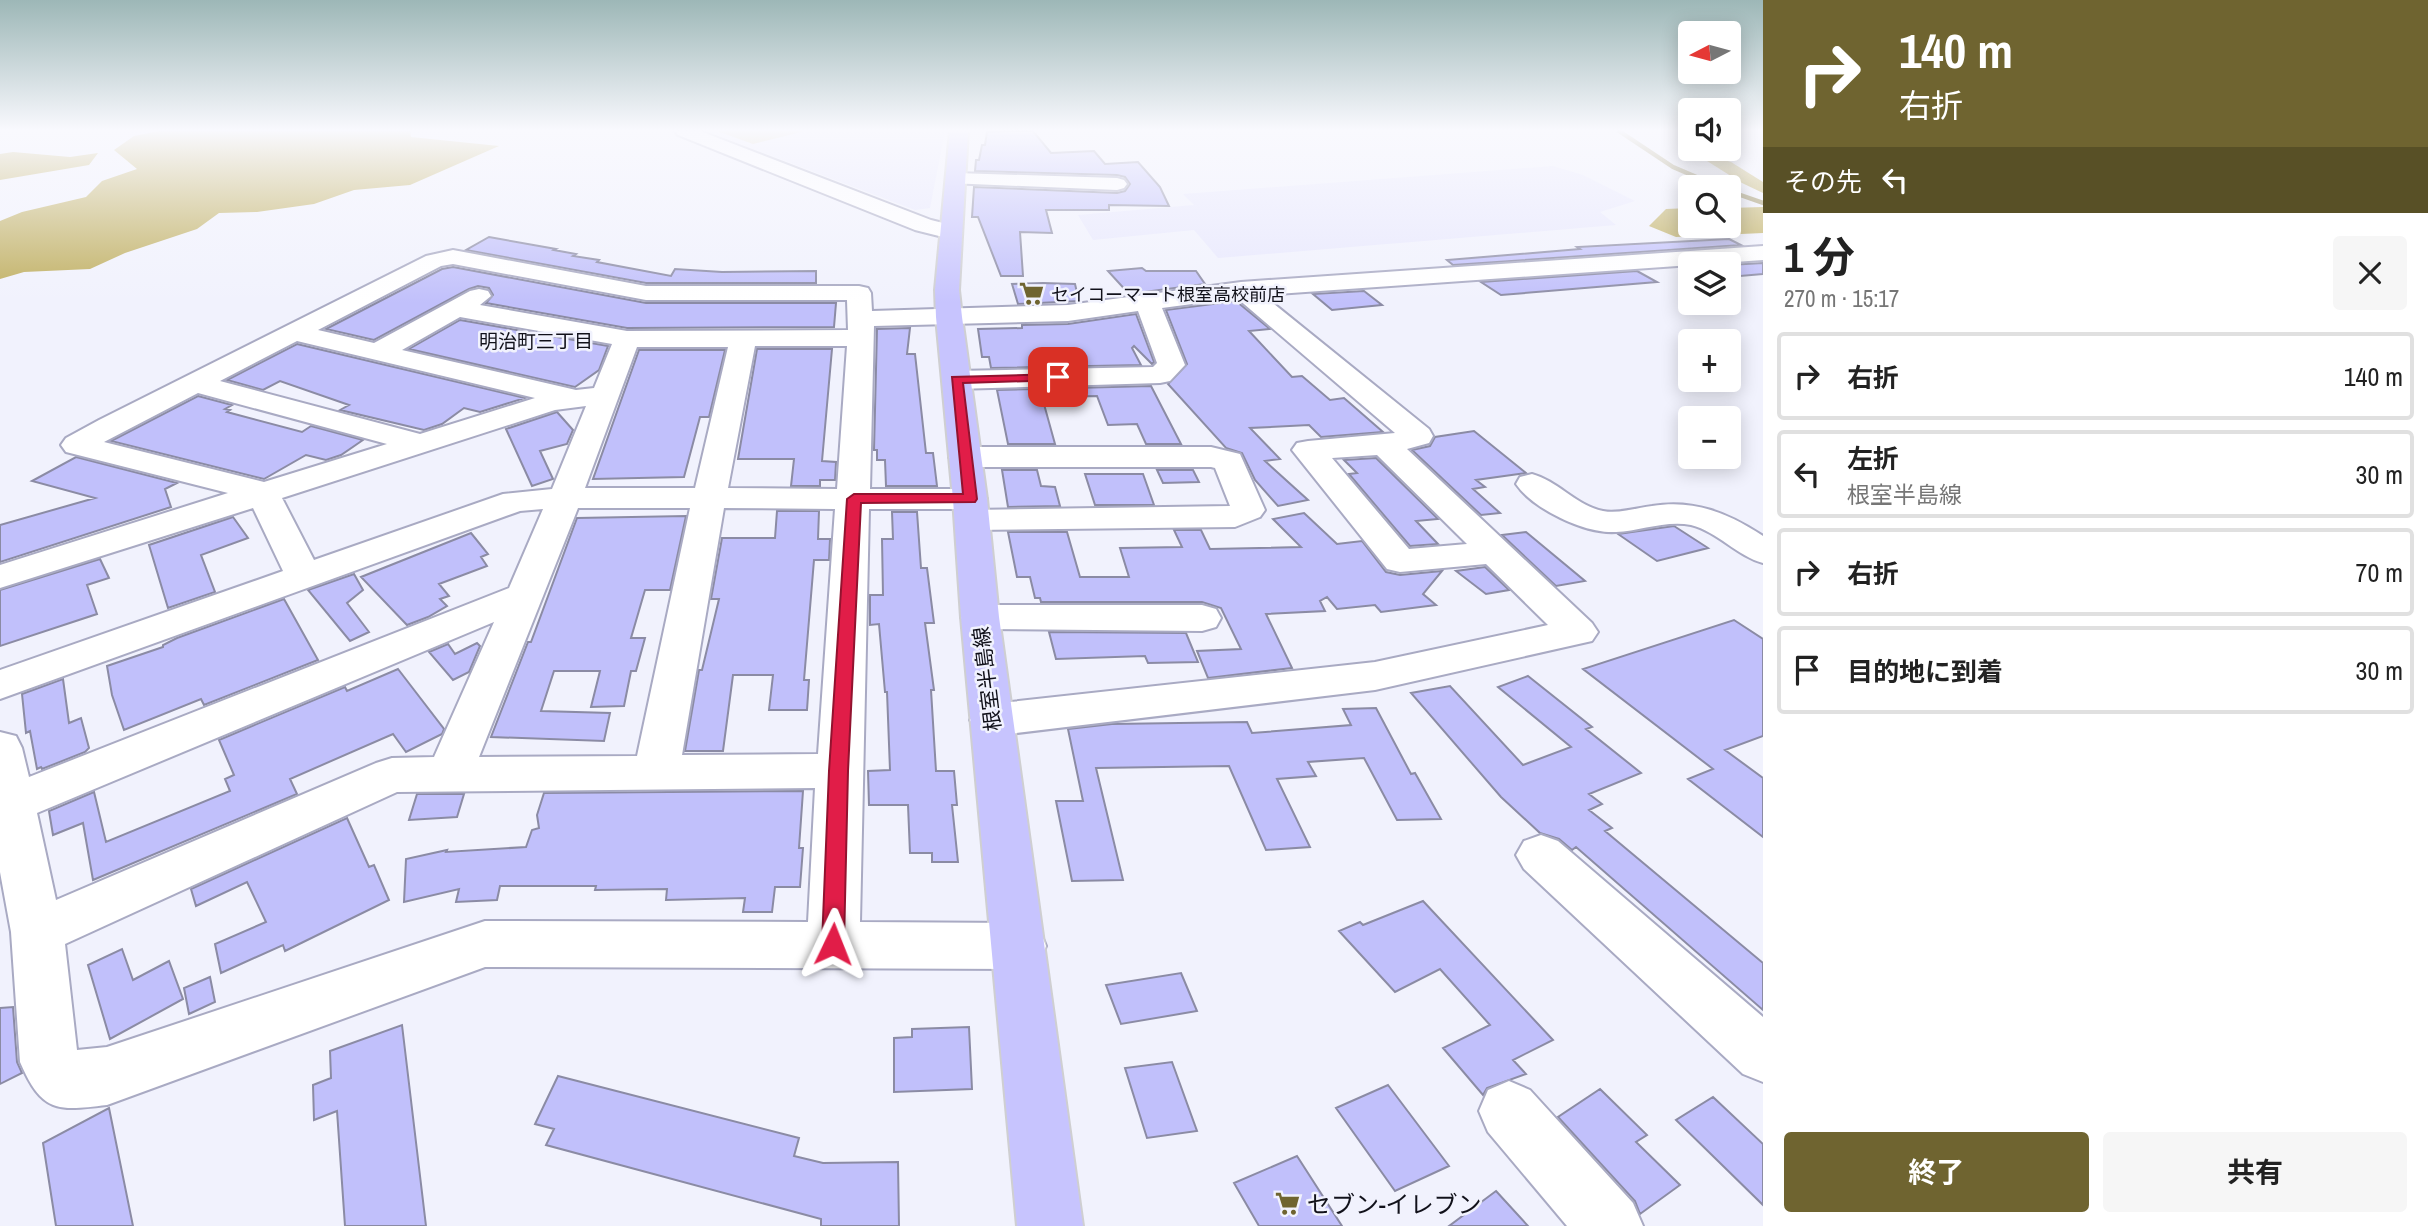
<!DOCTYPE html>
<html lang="ja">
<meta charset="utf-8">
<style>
body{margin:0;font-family:"Archivo Narrow","Noto Sans JP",sans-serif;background:#f6f6f6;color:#222;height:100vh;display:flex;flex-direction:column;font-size:26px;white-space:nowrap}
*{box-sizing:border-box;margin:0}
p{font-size:23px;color:#767676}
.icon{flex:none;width:38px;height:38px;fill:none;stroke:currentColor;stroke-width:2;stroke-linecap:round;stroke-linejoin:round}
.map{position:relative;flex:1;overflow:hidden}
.drawer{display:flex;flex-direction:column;background:#fff;width:665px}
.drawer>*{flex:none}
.guide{background:#6f6430;color:#fff;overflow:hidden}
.needle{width:46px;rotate:264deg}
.controls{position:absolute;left:1678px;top:21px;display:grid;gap:14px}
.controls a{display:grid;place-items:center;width:63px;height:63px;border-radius:7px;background:#fff;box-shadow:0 4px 18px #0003;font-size:35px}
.pin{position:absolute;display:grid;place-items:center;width:60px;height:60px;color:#fff;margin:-30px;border-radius:14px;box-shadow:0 4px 10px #0006}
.me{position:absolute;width:77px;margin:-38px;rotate:2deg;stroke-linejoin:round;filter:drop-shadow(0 0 5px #0008)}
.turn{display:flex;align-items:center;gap:24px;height:147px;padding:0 21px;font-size:32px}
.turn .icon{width:91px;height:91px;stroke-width:2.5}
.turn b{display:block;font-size:49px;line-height:60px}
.then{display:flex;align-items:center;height:66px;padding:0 21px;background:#0003;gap:14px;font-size:26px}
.round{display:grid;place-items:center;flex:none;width:74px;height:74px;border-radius:7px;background:#f6f6f6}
.headline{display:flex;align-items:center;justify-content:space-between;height:119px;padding:0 21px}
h1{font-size:42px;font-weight:700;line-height:52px}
.action{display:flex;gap:14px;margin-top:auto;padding:14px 21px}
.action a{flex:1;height:80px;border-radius:7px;background:#6f6430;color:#fff;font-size:28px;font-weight:700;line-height:80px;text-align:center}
.action a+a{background:#f6f6f6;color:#222}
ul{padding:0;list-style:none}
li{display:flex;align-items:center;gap:21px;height:88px;margin:0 14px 10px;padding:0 7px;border:4px solid #e0e0e0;border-radius:7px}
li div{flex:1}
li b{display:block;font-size:26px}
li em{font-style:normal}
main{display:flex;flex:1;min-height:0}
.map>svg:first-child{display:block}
.built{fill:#e8e8fd}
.green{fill:#d3c792}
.forest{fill:#bfae5e}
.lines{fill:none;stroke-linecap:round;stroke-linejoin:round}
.stream{stroke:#958954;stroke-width:4.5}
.building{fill:#c1c0fb;stroke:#8b8ba4;stroke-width:2}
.minor-casing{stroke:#a9aac3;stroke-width:4}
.major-casing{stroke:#cfcfd1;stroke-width:4}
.minor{fill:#fff;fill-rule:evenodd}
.major{fill:#c7c4fe;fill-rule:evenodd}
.route{fill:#e11d48;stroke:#92132f;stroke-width:2}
.labels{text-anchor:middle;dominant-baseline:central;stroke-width:5;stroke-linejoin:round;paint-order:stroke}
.far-poi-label{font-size:18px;fill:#11111a;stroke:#f1f2fd;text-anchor:start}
.far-neighbourhood-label{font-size:19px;fill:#11111a;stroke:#f1f2fd}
.street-label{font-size:21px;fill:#11111a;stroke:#f1f2fd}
.near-poi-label{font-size:24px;fill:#11111a;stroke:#f1f2fd;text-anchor:start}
</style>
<main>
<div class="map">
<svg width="1763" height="1226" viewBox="0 0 1763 1226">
<rect width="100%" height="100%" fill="#f1f2fd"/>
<path class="built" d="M 706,131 L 945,131 L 930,208 L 915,210 Z
M 1553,166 L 1583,175 L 1635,201 L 1600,212 L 1616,225 L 1218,258 L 1194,230 L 1093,240 L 1078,215 L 1194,205 L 1183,194 Z"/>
<path class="green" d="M 717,131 L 805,131 L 753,144 Z"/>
<path class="forest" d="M 159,131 L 410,131 L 411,137 L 499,146 L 410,185 L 354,190 L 314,204 L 257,212 L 219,213 L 197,229 L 125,253 L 90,269 L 24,272 L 0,279 L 0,221 L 22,212 L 86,197 L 102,181 L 137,169 L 114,150 L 134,136 Z
M 1688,149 L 1731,162 L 1763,182 L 1763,193 L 1742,183 Z
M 13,152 L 70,157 L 98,153 L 89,165 L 0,180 L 0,154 Z
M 1763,207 L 1763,233 L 1676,237 L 1649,226 L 1666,209 L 1690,208 L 1690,226 L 1729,226 L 1729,208 Z"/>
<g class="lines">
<path class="stream" d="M 1619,131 L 1673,167 L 1720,187
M 1729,191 L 1763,203"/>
</g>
<path class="building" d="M 1012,131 L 1033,131 L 1051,153 L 1094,151 L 1105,164 L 1138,162 L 1160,187 L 1169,206 L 1109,205 L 1109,210 L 1046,210 L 1052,233 L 1020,232 L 1023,276 L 1001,276 L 978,217 L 972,217 L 974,187 L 1117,193 L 1125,191 L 1130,184 L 1125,177 L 1117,175 L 975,171 L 976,160 L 979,160 L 982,145 L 985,145 L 987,132 Z
M 489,237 L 556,249 L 554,250 L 576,254 L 573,256 L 599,260 L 597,262 L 671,276 L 675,269 L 722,272 L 816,271 L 816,283 L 646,283 L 466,250 Z
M 1729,239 L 1741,245 L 1453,265 L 1447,260 L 1580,249 L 1577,247 Z
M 1763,263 L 1763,274 L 1729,277 L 1729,265 Z
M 453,267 L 646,303 L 836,303 L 834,327 L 627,328 L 486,303 L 493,295 L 489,288 L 478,286 L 469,289 L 374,340 L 326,329 L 442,269 Z
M 1142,268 L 1146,271 L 1196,271 L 1205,284 L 1129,294 L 1108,271 Z
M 1637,271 L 1657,282 L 1501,295 L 1481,282 Z
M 1043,283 L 1075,284 L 1079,301 L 1018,304 L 1012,284 Z
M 1364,291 L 1382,305 L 1332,310 L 1313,294 Z
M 1236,301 L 1270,329 L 1249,331 L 1292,377 L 1302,376 L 1330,400 L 1344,398 L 1383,432 L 1321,437 L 1309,425 L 1250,428 L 1280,459 L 1265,461 L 1308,500 L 1278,506 L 1255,480 L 1242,453 L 1226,448 L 1168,384 L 1187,364 L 1166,310 Z
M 1136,314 L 1154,362 L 1152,364 L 1134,346 L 1132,348 L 1141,365 L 991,368 L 989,357 L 982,357 L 978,329 L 1022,328 L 1022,325 L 1068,324 Z
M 460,320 L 608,346 L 599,370 L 575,387 L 409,349 Z
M 910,328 L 907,354 L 915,354 L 926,453 L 933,453 L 937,486 L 886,486 L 885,460 L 877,460 L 877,450 L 874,450 L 877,329 Z
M 297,344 L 525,398 L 480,412 L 464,408 L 442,424 L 424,430 L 340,410 L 349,405 L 280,381 L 263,390 L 227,380 Z
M 757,349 L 832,349 L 822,461 L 836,462 L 835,480 L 820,480 L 820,486 L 791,486 L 794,459 L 738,459 Z
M 639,350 L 725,350 L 709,417 L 700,417 L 684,477 L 593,479 Z
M 1151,386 L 1181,444 L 1146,444 L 1137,424 L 1108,425 L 1097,396 L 1042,397 L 1055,444 L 1008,444 L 997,390 Z
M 198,396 L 232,405 L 225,409 L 230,410 L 227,412 L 302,432 L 311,426 L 363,440 L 341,455 L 326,460 L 306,455 L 264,479 L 111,441 Z
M 557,412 L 573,430 L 567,444 L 540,451 L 553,479 L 532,486 L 506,429 Z
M 1474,431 L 1526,473 L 1476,480 L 1485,487 L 1473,489 L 1500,513 L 1481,515 L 1412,450 L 1430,446 L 1435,437 Z
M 76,457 L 177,483 L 165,489 L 171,507 L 0,562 L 0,525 L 95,498 L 32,481 Z
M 1376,458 L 1438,519 L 1416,521 L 1438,544 L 1410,546 L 1349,474 L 1357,473 L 1344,460 Z
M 1002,470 L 1037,470 L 1041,486 L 1055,487 L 1060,506 L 1008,507 Z
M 1157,470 L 1193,470 L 1199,482 L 1163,483 Z
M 1085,474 L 1143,474 L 1154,505 L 1095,505 Z
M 777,511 L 819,511 L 818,539 L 830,539 L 829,560 L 814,560 L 804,680 L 809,680 L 807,710 L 769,710 L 773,675 L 733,675 L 723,751 L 685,751 L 699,670 L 702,670 L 719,599 L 711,599 L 722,538 L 775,538 Z
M 892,512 L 917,512 L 921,568 L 927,568 L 934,623 L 925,623 L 934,690 L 931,690 L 936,771 L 954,771 L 957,805 L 952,805 L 958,862 L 932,862 L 932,853 L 910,853 L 908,805 L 869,805 L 868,771 L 890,770 L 887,692 L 885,692 L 879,624 L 870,625 L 870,595 L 883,595 L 882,539 L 893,539 Z
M 1304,513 L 1337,544 L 1362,541 L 1386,572 L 1400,575 L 1442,571 L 1423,594 L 1436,605 L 1381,612 L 1375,605 L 1337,609 L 1327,597 L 1320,601 L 1325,611 L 1266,614 L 1292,668 L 1208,678 L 1197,651 L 1241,649 L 1221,608 L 1202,602 L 1041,602 L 1040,598 L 1035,598 L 1030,577 L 1017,577 L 1008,532 L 1067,532 L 1080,577 L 1129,577 L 1120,548 L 1182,547 L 1174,530 L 1201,530 L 1210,549 L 1301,547 L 1273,519 Z
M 686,516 L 670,590 L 645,590 L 631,638 L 645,638 L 636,671 L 631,671 L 624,706 L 591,707 L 600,671 L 554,671 L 541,711 L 610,713 L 604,741 L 491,737 L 528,642 L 531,642 L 577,518 Z
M 233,517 L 248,538 L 201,555 L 215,592 L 168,608 L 149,545 Z
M 1674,526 L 1708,548 L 1657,561 L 1618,534 Z
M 1526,532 L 1585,581 L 1556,586 L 1502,535 Z
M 471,533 L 488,554 L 481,557 L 487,566 L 439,584 L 449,596 L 440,599 L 447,606 L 428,617 L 407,625 L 361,577 Z
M 100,559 L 109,578 L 87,585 L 97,614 L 0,646 L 0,590 Z
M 1485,567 L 1509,590 L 1486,594 L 1456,571 Z
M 354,574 L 363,590 L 347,603 L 369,632 L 350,641 L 308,590 Z
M 284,599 L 318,660 L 204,705 L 201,699 L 124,730 L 112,695 L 107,666 L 163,647 L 163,645 L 177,638 Z
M 1734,620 L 1763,639 L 1763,736 L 1725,750 L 1763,778 L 1763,837 L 1688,779 L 1713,769 L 1583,669 Z
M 1049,632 L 1186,633 L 1198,662 L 1148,663 L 1145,656 L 1056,659 Z
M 477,643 L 480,646 L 469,672 L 453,680 L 429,652 L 448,644 L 455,654 Z
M 398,669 L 444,729 L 442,734 L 406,752 L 393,734 L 290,779 L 297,794 L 93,880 L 83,823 L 53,835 L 49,811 L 94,792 L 106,842 L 230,791 L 225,779 L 234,775 L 219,740 L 345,687 L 347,691 Z
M 1528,676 L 1592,727 L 1586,729 L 1641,773 L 1589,794 L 1602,804 L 1589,810 L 1612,828 L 1605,831 L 1763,963 L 1763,1010 L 1576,847 L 1572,850 L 1559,839 L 1540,833 L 1501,797 L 1411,693 L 1450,686 L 1523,765 L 1571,747 L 1498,687 Z
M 63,679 L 69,723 L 81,718 L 89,748 L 85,752 L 42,769 L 41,767 L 37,769 L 30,731 L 26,733 L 22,694 Z
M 1376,708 L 1411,774 L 1415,773 L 1441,819 L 1397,820 L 1364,758 L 1308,762 L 1316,776 L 1277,779 L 1310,847 L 1266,850 L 1229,766 L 1096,768 L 1123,880 L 1072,881 L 1056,801 L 1083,801 L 1068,729 L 1112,724 L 1247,722 L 1252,733 L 1351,725 L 1343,709 Z
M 803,791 L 799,848 L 803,848 L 800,887 L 775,887 L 772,912 L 743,912 L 745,898 L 666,900 L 667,889 L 595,890 L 596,886 L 500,886 L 497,900 L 456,902 L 459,889 L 404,902 L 406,859 L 447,850 L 446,852 L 526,847 L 532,830 L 539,828 L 537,815 L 544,793 Z
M 417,794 L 464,794 L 457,817 L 409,820 Z
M 347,818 L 369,867 L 374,865 L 389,900 L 285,951 L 283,945 L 221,973 L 215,944 L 266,922 L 247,882 L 196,906 L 191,889 Z
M 1423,901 L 1553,1040 L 1513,1060 L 1526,1074 L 1487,1088 L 1483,1095 L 1443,1048 L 1490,1025 L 1440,969 L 1395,992 L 1339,931 L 1360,922 L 1363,925 Z
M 122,949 L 133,980 L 169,961 L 183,999 L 110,1039 L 88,965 Z
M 1181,973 L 1197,1011 L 1121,1024 L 1106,985 Z
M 210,977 L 215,1002 L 189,1014 L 184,988 Z
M 13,1007 L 17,1062 L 22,1073 L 0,1084 L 0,1008 Z
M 402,1025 L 426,1226 L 345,1226 L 337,1111 L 314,1120 L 313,1085 L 331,1078 L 330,1051 Z
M 969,1027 L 972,1089 L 894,1092 L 894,1038 L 912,1037 L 912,1029 Z
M 1172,1062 L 1197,1131 L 1147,1138 L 1125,1068 Z
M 558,1076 L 799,1138 L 794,1156 L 823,1163 L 898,1162 L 899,1226 L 821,1226 L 821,1219 L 546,1145 L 554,1129 L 535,1124 Z
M 1388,1085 L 1449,1166 L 1395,1191 L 1336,1108 Z
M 1600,1089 L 1647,1135 L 1636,1142 L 1680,1185 L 1640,1214 L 1635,1201 L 1558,1117 Z
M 1713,1097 L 1763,1144 L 1763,1205 L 1676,1120 Z
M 109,1108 L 133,1226 L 56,1226 L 43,1143 Z
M 1297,1156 L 1342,1226 L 1259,1226 L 1234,1183 Z
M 1496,1191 L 1528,1226 L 1449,1226 Z"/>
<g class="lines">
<defs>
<path id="minor" d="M 675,131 L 700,131 L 931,220 L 959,227 L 962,232 L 959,237 L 951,239 L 915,230 L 678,135 Z
M 956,173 L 1117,178 L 1124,180 L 1127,184 L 1124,188 L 1117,190 L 949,183 L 946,179 Z
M 1763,246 L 1763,260 L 1263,295 L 1429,429 L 1433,436 L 1429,443 L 1407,449 L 1592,623 L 1598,632 L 1592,641 L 1375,690 L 992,736 L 977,731 L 970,720 L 977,709 L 992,704 L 1375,662 L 1548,625 L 1486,564 L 1400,572 L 1387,569 L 1292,450 L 1297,443 L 1308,441 L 1395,433 L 1237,298 L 1162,308 L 1185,365 L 1170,381 L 1160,383 L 956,389 L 946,386 L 942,380 L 946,374 L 956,371 L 1153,367 L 1157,363 L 1138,311 L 1068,321 L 874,326 L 870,489 L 970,489 L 982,492 L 987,499 L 982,506 L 970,509 L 869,509 L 860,922 L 1020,923 L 1039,929 L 1046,946 L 1039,963 L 1020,969 L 485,967 L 107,1105 C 57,1111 42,1113 20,1062 L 11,932 L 0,872 L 0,732 L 16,736 L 22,748 L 29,777 L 509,588 L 543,509 L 520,511 L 0,699 L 0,670 L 283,571 L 253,508 L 0,588 L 0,565 L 228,493 L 66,452 L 61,445 L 66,438 L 99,420 L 426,256 L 453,250 L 646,286 L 859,286 L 868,288 L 871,293 L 872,311 L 1068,305 L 1241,282 ZM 453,264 L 646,300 L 847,300 L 848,330 L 627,331 L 480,305 L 491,296 L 488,291 L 479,289 L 470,291 L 374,343 L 318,330 L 441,266 ZM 460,317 L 612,344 L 594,388 L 576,390 L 402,350 ZM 297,341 L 535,398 L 420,434 L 220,381 ZM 755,346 L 847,346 L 837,489 L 728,488 ZM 637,347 L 728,347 L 695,488 L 585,488 ZM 198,393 L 387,444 L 264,482 L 104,442 ZM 586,406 L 552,489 L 503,494 L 314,560 L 282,498 L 555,410 ZM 1377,455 L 1467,544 L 1409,549 L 1332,458 ZM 578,508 L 690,508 L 637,756 L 479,757 ZM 724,508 L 835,509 L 818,754 L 682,755 ZM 494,622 L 434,757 L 392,758 L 376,763 L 56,900 L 37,813 ZM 815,788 L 808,922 L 485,921 L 107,1047 L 77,1050 L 65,944 L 397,792 Z
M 965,447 L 1211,447 L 1240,454 L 1265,510 L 1260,517 L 1235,527 L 972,530 L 960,527 L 955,520 L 960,513 L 972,510 L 1230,506 L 1215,468 L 1211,467 L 965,467 L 954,464 L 949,457 L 954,450 Z
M 1532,474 C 1558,481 1577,506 1603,511 C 1619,514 1636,508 1652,506 C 1694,499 1728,513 1763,536 L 1763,563 C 1737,556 1718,532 1691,525 C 1666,520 1640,531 1616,532 C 1585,534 1533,509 1516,484 L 1520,477 Z
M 980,605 L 1202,605 L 1216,609 L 1221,618 L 1216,627 L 1202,631 L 980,629 L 966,626 L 961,617 L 966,608 Z
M 1541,835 L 1558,841 L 1763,1017 L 1763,1082 L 1743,1074 L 1524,869 L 1516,855 L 1524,841 Z
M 1509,1081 L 1530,1090 L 1633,1203 L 1643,1226 L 1567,1226 L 1488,1132 L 1479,1111 L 1488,1090 Z"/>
<path id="major" d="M 950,131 L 968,131 L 959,290 L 962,317 L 987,499 L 999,617 L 1083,1226 L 1017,1226 L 961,617 L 953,499 L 936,317 L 935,290 Z"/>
</defs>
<use href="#minor" class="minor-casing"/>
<use href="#major" class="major-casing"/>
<use href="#minor" class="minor"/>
<use href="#major" class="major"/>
</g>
<linearGradient id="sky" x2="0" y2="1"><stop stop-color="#9db7b7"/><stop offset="0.43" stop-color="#f9f9fe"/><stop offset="1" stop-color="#f9f9fe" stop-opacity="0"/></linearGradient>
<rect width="1763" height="303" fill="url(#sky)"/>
<path class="route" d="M 1058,374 L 1064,377 L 1062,380 L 963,383 L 977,499 L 975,502 L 861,503 L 848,771 L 844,944 L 841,950 L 833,953 L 826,950 L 822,944 L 829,771 L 847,499 L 854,494 L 963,494 L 952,377 Z"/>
<defs>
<symbol id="supermarket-bare" viewBox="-9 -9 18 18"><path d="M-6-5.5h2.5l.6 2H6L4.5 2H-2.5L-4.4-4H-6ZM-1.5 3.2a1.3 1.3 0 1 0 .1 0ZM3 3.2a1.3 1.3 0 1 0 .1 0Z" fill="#6f6430" stroke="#f1f2fd" stroke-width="2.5" paint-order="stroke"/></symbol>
</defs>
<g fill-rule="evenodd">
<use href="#supermarket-bare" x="1014" y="276" width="35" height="35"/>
<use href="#supermarket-bare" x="1270" y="1186" width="35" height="35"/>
</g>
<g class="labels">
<g class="far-poi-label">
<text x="1051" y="294">セイコーマート根室高校前店</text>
</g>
<g class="far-neighbourhood-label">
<text x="536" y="341">明治町三丁目</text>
</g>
<g class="street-label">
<text transform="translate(987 679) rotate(-97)">根室半島線</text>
</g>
<g class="near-poi-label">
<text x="1307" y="1204">セブン-イレブン</text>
</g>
</g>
</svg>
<div class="controls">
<a><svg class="needle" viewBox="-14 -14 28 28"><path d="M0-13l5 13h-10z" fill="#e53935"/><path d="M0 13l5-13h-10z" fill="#767676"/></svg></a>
<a><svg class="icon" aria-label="sound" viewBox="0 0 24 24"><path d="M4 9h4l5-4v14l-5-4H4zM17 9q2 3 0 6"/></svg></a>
<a><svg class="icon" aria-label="search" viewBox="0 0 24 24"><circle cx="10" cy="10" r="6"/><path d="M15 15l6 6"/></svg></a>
<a><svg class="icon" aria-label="layers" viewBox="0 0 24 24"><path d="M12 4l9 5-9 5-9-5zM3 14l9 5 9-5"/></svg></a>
<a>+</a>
<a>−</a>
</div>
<div class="pin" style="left:1058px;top:377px;background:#d93025"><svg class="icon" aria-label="arrive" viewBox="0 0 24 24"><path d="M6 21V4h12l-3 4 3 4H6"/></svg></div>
<svg class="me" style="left:833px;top:944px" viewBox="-20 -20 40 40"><path d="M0-17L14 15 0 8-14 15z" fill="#e11d48" stroke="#fff" stroke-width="4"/></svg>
</div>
<section class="drawer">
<div class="guide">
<div class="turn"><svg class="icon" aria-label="right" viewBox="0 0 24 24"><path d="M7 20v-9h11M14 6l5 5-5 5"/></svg><div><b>140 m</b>右折</div></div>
<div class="then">その先<svg class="icon" aria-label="left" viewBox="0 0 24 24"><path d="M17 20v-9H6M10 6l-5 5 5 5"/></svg></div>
</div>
<div class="headline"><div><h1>1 分</h1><p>270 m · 15:17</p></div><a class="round"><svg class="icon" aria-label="close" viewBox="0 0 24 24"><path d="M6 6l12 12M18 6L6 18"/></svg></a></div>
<ul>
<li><svg class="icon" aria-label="right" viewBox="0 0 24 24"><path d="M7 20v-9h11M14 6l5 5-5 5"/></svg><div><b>右折</b></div><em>140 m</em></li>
<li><svg class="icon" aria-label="left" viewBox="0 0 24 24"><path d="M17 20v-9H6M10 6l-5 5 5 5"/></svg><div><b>左折</b><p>根室半島線</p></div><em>30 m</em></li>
<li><svg class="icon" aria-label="right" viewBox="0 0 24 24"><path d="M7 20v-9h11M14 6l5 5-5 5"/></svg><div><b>右折</b></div><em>70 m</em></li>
<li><svg class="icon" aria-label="arrive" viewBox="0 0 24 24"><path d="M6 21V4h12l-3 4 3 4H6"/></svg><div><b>目的地に到着</b></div><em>30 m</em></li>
</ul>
<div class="action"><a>終了</a><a>共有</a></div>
</section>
</main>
